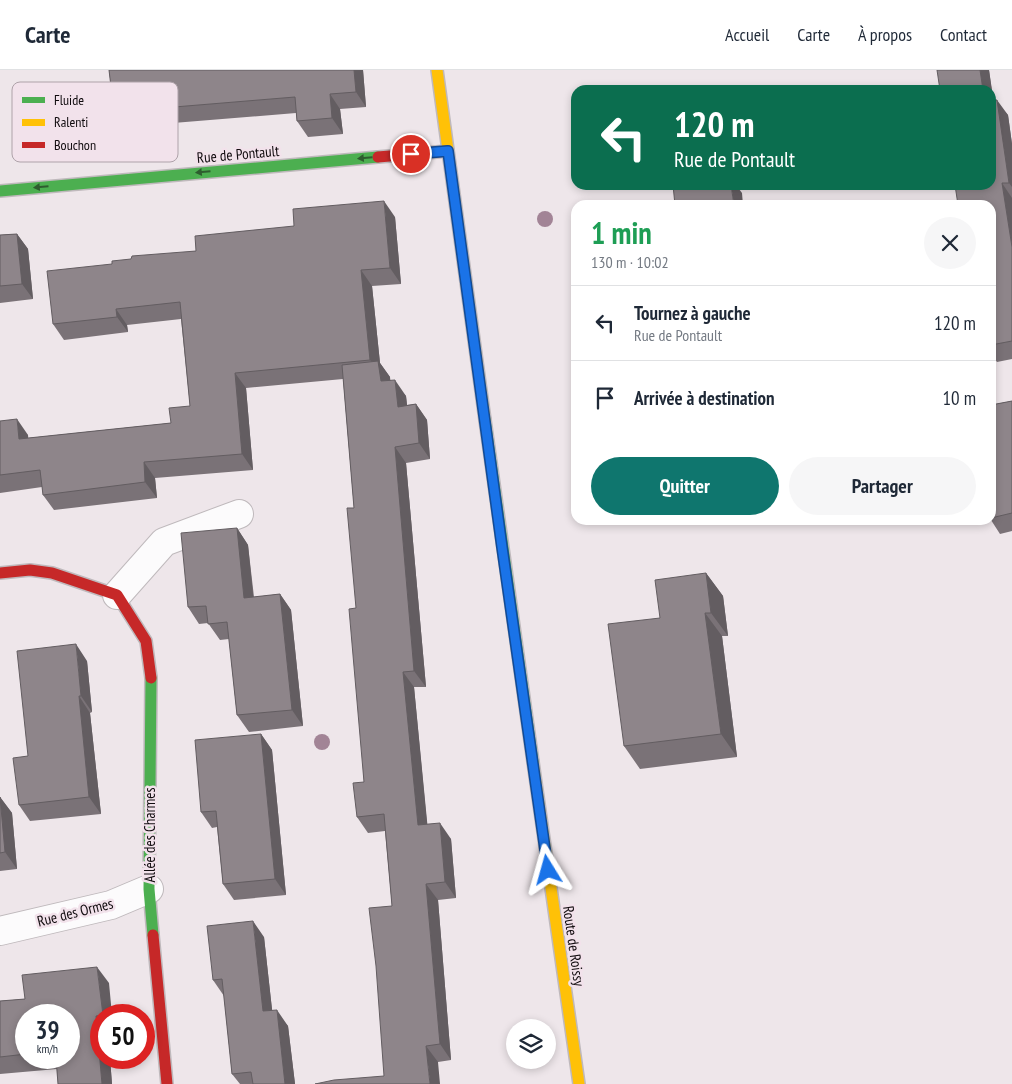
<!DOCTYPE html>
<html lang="fr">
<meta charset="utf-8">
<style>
body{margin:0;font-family:"PT Sans Narrow",sans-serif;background:#f6f6f7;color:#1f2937;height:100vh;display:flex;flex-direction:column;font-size:19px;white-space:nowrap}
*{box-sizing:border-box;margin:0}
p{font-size:16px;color:#747a83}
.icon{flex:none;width:28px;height:28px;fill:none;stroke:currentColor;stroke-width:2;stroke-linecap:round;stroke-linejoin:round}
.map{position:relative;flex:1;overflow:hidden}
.panel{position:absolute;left:571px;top:130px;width:425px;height:325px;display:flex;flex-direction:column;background:#fff;border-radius:15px;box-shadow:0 2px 8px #0003}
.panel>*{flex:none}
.guide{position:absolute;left:571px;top:15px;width:425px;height:105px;border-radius:15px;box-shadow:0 2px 8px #0003;background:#0b6e4f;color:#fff;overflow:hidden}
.buttons{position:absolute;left:506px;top:949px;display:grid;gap:10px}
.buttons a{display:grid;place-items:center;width:50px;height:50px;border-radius:50%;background:#fff;box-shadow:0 2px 8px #0003;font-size:25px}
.speed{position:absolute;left:15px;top:934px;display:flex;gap:10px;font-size:25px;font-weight:700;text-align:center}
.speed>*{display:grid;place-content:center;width:65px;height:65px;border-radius:50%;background:#fff;box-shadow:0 2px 8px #0003;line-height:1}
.speed small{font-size:12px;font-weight:400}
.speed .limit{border:8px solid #d22;background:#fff;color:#111}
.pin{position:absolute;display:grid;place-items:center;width:42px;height:42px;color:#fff;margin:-21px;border:2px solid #fff;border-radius:50%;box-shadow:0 1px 5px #0007}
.me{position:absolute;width:55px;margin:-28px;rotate:352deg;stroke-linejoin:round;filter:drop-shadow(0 0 4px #0008)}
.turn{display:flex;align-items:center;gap:18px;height:105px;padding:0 20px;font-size:22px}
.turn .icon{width:65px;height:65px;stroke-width:2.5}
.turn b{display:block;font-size:35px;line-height:42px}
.round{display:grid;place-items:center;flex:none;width:52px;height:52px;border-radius:26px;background:#f6f6f7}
.headline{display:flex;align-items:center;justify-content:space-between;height:85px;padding:0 20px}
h1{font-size:30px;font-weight:700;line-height:38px;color:#1e9e55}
.button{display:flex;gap:10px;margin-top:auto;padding:10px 20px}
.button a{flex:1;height:58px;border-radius:30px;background:#0f766e;color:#fff;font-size:20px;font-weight:700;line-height:58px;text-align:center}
.button a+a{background:#f6f6f7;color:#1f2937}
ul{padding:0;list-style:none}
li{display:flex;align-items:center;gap:15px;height:75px;padding:0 20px;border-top:1px solid #e0e1e3}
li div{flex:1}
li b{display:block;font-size:19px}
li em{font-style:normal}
header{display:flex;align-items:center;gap:30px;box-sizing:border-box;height:70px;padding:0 25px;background:#fff;border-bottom:1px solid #e0e1e3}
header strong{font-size:24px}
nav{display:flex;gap:28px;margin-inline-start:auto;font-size:18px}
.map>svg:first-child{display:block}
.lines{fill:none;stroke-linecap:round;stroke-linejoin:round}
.street-casing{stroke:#bfb9bc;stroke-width:30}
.fast-casing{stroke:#bfb9bc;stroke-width:14}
.slow-casing{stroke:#bfb9bc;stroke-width:14}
.jam-casing{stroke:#bfb9bc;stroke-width:14}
.street{stroke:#fcfbfc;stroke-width:28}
.fast{stroke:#4caf50;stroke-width:11}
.slow{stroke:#ffc107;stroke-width:11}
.jam{stroke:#c62828;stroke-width:11}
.tree{fill:#a28496}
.wall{fill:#7a7277;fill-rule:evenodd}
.shaded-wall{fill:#635d61}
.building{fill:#8e858a;stroke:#635d61}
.oneway{fill:#2e5d2f}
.route-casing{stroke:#114b97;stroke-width:12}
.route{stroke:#1a73e8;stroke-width:9}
.labels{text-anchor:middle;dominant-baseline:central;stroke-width:5;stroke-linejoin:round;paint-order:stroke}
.street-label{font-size:15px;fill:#100b0e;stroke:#f2e2eb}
.key{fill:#f2e2eb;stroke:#aea2a9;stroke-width:1}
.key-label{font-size:14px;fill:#100b0e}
</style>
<header>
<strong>Carte</strong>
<nav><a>Accueil</a><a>Carte</a><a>À propos</a><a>Contact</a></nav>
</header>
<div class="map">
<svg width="1012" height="1014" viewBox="0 0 1012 1014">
<rect width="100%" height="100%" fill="#eee6ea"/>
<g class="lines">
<defs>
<path id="street" d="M 117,525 L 164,472 L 239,444
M 0,861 L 111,835 L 149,819"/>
<path id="fast" d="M 0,121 L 378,87
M 485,350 L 533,692
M 151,608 L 149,819 L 153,865"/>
<path id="slow" d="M 437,0 L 485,350
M 533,692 L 579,1014"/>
<path id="jam" d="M 378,87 L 448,81
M 0,503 L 30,500 L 52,503 L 117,525 L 146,571 L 151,608
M 153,865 L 167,1014"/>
</defs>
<use href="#street" class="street-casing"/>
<use href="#fast" class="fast-casing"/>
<use href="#slow" class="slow-casing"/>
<use href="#jam" class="jam-casing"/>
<use href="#street" class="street"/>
<use href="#fast" class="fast"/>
<use href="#slow" class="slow"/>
<use href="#jam" class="jam"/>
</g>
<g class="tree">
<circle cx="545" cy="149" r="8"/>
<circle cx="322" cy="672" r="8"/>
</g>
<path class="wall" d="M 109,0 L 363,0 L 366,37 L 340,39 L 343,64 L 308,67 L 297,51 L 296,43 L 124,57 L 114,42 Z
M 937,0 L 989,0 L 993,30 L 1008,45 L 1012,74 L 1012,289 L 997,292 L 991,284 L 991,135 Z
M 395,147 L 401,214 L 372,216 L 380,293 L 390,307 L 390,310 L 406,326 L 407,335 L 416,334 L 427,350 L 430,389 L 406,393 L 426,617 L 414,617 L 427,754 L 451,769 L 456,828 L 438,830 L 451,990 L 438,992 L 384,1006 L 392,836 L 385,761 L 368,763 L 357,747 L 364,712 L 356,538 L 354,438 L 343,309 L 246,318 L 253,400 L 155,408 L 157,428 L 54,440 L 43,425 L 42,417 L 0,423 L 0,351 L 28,365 L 28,368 L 171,353 L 190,336 L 181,249 L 127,255 L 128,262 L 64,270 L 53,254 L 112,194 L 196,181 Z
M 17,164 L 28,179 L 33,229 L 0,233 L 0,165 Z
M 1012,331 L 1012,461 L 1000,464 L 991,450 L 991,335 Z
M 237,458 L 248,475 L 254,527 L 280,524 L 291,540 L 303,656 L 249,662 L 237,645 L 229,569 L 220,570 L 208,553 L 199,554 L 188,537 Z
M 706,503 L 723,526 L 728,566 L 722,566 L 737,687 L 640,699 L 624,676 L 660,548 Z
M 87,591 L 92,642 L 90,643 L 101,744 L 30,751 L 19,735 L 28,686 Z
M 261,664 L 272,680 L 286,825 L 234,830 L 223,814 L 217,757 L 212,758 L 201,742 Z
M 0,727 L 12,743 L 17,799 L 0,801 Z
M 264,867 L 272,940 L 288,956 L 295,1014 L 240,1014 L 232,1004 L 224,926 L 213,910 Z
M 109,913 L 101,945 L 101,988 L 110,988 L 112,1014 L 58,1014 L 57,999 L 0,1004 L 0,931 L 25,929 ZM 26,945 L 69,988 L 26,988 Z"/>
<path class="shaded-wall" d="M 354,0 L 363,0 L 366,37 L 356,22 Z
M 980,0 L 989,0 L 996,47 L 991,40 L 991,20 L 983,20 Z
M 330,24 L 340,39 L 343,64 L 332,48 Z
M 997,30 L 1008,45 L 1012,74 L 1012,117 L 1009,113 Z
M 1002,113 L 1012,128 L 1012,177 Z
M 731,115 L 736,115 L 742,123 L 743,135 L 734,135 Z
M 384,131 L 395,147 L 401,214 L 390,198 Z
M 17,164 L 28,179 L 33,229 L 22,214 Z
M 361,200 L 372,216 L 380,293 L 390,307 L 392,327 L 381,311 L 380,304 L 370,290 Z
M 116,239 L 127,255 L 128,262 L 117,247 Z
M 235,303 L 246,318 L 253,400 L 242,384 Z
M 395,310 L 406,326 L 409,353 L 398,337 Z
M 416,334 L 427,350 L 430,389 L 419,373 Z
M 17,349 L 28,365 L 30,385 L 19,369 Z
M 395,377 L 406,393 L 426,617 L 414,601 Z
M 144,392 L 155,408 L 157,428 L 145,412 Z
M 237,458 L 248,475 L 255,544 L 244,528 Z
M 706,503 L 723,526 L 728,566 L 711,543 Z
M 280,524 L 291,540 L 303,656 L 292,640 Z
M 705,543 L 722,566 L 737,687 L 721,664 Z
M 76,574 L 87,591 L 92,642 L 81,626 Z
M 403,602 L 414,617 L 429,771 L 418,755 Z
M 79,626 L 90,643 L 101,744 L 89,727 Z
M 261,664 L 272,680 L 286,825 L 275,809 Z
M 0,727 L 12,743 L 17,799 L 5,782 Z
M 440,753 L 451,769 L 456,828 L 445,812 Z
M 426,814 L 438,830 L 451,990 L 440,974 Z
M 253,851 L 264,867 L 274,957 L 263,941 Z
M 97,897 L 109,913 L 112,945 L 103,945 Z
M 277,940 L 288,956 L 295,1014 L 285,1014 Z
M 96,946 L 101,953 L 101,988 L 110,988 L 112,1014 L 102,1014 Z
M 426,976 L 438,992 L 440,1014 L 430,1014 Z"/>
<path class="building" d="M 109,0 L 354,0 L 356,22 L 330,24 L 332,48 L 297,51 L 295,27 L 114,42 Z
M 937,0 L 980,0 L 983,20 L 940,20 Z
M 991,30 L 997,30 L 1009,113 L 1002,113 L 1012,177 L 1012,271 L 991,275 L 991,135 L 958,135 L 955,115 L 991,115 Z
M 673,115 L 731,115 L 734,135 L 675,135 Z
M 384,131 L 390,198 L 361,200 L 370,290 L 235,303 L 242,384 L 144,392 L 145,412 L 43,425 L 40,400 L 0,405 L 0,351 L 17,349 L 19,369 L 171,353 L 169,338 L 190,336 L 180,232 L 116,239 L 117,247 L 53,254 L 47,201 L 112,194 L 112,191 L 131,189 L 132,186 L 196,181 L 195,166 L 294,156 L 293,139 Z
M 17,164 L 22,214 L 0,216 L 0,165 Z
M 378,291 L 381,311 L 395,310 L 398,337 L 416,334 L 419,373 L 395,377 L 414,601 L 403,602 L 418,755 L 440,753 L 445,812 L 426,814 L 440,974 L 426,976 L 430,1014 L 315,1014 L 334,1010 L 384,1006 L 376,896 L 369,838 L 392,836 L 384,744 L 357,747 L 353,713 L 364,712 L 349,539 L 356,538 L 347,438 L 354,438 L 342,295 Z
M 1012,331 L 1012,443 L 991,448 L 991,335 Z
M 237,458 L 244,528 L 280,524 L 292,640 L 237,645 L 227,552 L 208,554 L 206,536 L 188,537 L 181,463 Z
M 706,503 L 711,543 L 705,543 L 721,664 L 624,676 L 608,554 L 660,548 L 655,510 Z
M 76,574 L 81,626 L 79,626 L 89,727 L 19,735 L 13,688 L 28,686 L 17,581 Z
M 261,664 L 275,809 L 223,814 L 216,741 L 201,742 L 195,670 Z
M 0,727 L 5,782 L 0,783 Z
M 253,851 L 263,941 L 277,940 L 285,1014 L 253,1014 L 251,1002 L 232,1004 L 222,909 L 213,910 L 207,856 Z
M 97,897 L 103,945 L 96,946 L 102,1014 L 58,1014 L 56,988 L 69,988 L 69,945 L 26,945 L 26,984 L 0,987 L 0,931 L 25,929 L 22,905 Z"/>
<defs><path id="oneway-solid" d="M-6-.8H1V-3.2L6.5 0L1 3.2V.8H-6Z" transform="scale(1.25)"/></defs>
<g class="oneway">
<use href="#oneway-solid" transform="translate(365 88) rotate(175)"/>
<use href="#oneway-solid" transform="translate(203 102) rotate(175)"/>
<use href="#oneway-solid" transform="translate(41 117) rotate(175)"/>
</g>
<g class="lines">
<defs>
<path id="route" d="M 411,84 L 448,81 L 502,477 L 548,800"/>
</defs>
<use href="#route" class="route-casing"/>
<use href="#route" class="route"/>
</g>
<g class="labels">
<g class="street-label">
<text transform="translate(238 84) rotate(-5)">Rue de Pontault</text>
<text transform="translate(149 765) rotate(-90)">Allée des Charmes</text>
<text transform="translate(75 842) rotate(-14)">Rue des Ormes</text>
<text transform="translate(574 876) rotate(82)">Route de Roissy</text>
</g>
</g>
<rect x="12" y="12" width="166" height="80" rx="8" class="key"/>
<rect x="22" y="27" width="23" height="6" fill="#4caf50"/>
<rect x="22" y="49" width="23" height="7" fill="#ffc107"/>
<rect x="22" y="72" width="23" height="6" fill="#c62828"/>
<g class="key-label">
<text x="54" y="35">Fluide</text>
<text x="54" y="57">Ralenti</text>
<text x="54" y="80">Bouchon</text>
</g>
</svg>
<div class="buttons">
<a><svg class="icon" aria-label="layers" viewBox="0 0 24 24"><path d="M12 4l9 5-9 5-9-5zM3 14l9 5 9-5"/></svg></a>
</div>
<div class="speed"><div>39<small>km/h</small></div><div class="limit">50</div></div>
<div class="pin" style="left:411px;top:84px;background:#d93025"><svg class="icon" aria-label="arrive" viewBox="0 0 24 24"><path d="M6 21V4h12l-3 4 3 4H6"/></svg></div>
<svg class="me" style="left:548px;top:800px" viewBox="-20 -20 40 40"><path d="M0-17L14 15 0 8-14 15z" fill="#1a73e8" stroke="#fff" stroke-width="4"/></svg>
<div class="guide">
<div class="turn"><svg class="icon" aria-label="left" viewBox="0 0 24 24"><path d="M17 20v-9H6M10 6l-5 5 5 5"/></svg><div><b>120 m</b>Rue de Pontault</div></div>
</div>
<section class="panel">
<div class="headline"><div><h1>1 min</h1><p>130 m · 10:02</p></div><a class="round"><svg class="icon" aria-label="close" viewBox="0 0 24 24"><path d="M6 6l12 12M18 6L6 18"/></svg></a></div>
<ul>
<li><svg class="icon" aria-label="left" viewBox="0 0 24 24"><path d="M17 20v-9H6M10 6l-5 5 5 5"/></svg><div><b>Tournez à gauche</b><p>Rue de Pontault</p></div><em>120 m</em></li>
<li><svg class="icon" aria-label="arrive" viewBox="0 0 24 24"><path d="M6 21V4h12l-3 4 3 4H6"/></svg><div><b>Arrivée à destination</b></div><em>10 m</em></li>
</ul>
<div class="button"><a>Quitter</a><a>Partager</a></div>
</section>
</div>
